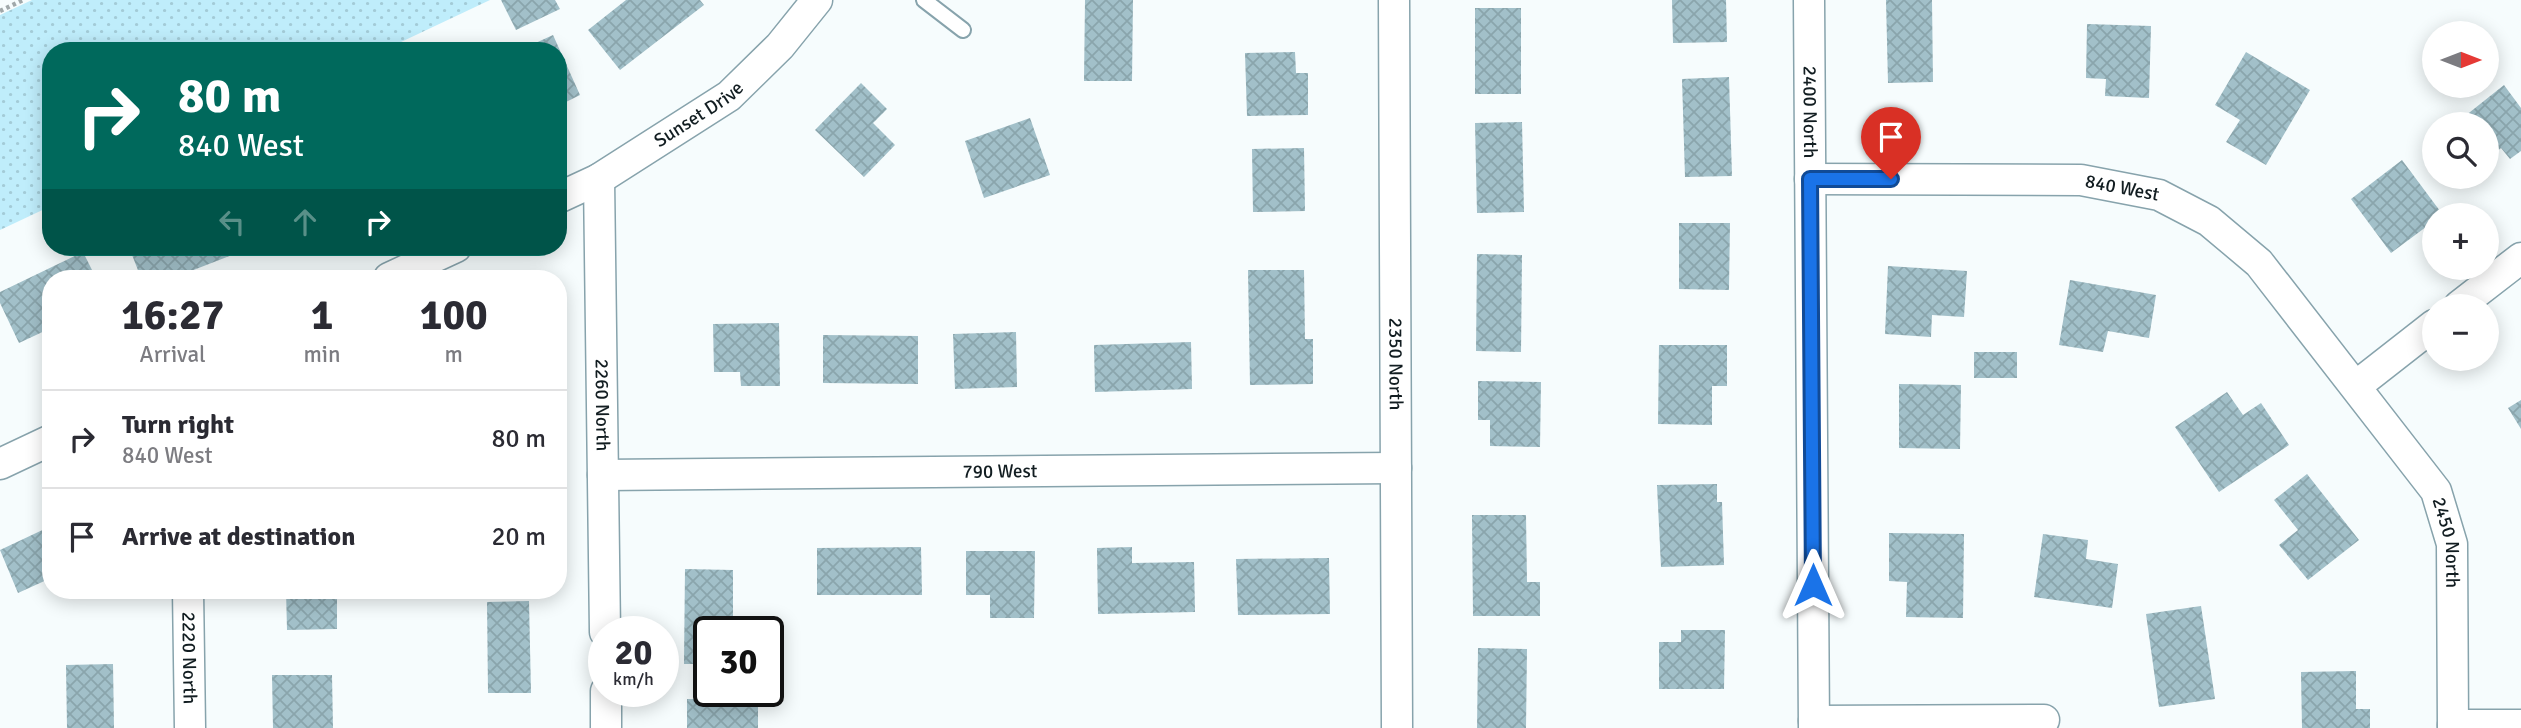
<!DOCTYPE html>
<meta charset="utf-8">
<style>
body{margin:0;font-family:Signika,sans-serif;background:#f2f2f3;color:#2b2b33;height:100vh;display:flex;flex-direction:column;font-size:26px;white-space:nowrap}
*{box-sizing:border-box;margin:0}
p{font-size:23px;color:#7c7c81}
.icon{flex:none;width:38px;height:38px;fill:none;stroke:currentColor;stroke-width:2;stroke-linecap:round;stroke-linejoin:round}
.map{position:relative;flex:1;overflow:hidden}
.details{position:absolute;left:42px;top:270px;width:525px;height:329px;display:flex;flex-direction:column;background:#fff;border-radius:28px;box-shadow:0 4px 18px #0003}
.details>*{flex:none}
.banner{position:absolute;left:42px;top:42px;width:525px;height:214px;border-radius:28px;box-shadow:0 4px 18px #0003;background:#00695c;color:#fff;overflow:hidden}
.needle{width:46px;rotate:90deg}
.tools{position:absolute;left:2422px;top:21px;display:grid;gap:14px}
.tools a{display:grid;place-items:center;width:77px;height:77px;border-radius:50%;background:#fff;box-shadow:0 4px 18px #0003;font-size:35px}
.speed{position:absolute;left:588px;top:616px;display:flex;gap:14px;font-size:35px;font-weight:700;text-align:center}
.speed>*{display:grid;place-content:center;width:91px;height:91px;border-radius:50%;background:#fff;box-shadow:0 4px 18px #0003;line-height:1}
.speed small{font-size:18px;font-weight:400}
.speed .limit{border:4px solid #111;border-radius:10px;background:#fff;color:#111}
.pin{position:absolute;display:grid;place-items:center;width:60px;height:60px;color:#fff;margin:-72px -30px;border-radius:50% 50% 50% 0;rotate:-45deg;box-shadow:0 0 7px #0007}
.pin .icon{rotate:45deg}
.me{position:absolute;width:77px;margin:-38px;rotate:0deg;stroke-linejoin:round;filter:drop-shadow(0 0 5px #0008)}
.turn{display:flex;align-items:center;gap:24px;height:147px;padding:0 21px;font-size:32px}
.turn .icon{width:91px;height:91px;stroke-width:2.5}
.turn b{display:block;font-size:49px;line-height:60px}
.lanes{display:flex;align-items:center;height:66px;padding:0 21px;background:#0003;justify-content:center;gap:35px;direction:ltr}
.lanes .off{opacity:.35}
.eta{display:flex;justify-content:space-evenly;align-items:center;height:119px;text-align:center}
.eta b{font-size:42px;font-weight:700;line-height:49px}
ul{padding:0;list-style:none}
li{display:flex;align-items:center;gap:21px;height:98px;padding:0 21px;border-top:2px solid #e1e1e2}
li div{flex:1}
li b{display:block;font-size:26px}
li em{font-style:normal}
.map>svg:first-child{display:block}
.grass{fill:url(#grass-dots)}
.building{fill:url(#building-cross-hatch)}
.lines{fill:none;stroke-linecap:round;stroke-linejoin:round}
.lane-casing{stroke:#87a3ac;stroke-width:18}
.street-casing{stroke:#87a3ac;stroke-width:33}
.path{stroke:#a0a8aa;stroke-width:4.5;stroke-dasharray:3.5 3.5;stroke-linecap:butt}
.lane{stroke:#fff;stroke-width:14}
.street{stroke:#fff;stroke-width:30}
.route-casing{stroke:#114b97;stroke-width:18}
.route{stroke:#1a73e8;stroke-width:12}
.labels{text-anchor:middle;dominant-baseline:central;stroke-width:5;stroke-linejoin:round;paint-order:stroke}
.street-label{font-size:19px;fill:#121d21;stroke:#fff}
</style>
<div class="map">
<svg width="2521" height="728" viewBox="0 0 2521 728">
<defs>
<pattern id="grass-dots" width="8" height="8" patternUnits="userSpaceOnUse" patternTransform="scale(1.75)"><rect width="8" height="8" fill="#bfedfb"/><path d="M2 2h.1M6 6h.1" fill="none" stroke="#a3cbd7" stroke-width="1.8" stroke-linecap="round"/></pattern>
<pattern id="building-cross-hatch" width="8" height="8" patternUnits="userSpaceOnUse" patternTransform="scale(1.75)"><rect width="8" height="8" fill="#a2c0c9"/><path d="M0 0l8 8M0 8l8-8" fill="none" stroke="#8aa5ac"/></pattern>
</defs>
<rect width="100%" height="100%" fill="#f6fcfd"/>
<path class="grass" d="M 32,0 L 490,0 L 382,51 L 51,51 L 51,206 L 0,230 L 0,15 Z"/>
<path class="building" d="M 501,0 L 555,0 L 560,9 L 516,30 Z
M 626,0 L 700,0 L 704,5 L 620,70 L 588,30 Z
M 1085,0 L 1133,0 L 1132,81 L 1084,81 Z
M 1672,0 L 1726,0 L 1727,42 L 1673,43 Z
M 1886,0 L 1932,0 L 1933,82 L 1888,83 Z
M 1475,8 L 1521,8 L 1521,94 L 1475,94 Z
M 2087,24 L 2151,26 L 2149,98 L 2105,96 L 2106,79 L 2086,78 Z
M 553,35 L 580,95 L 558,106 L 558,51 L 518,51 Z
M 1295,52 L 1296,73 L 1308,73 L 1308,115 L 1247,116 L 1245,53 Z
M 2246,52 L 2310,90 L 2266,165 L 2226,142 L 2240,120 L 2215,105 Z
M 1729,77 L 1732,176 L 1685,177 L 1682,79 Z
M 861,83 L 887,109 L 873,123 L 895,145 L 864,177 L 815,130 Z
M 2504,85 L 2521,108 L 2521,151 L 2510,159 L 2501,148 L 2487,160 L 2487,124 L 2455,124 Z
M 1030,118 L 1050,175 L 984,198 L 965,141 Z
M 1522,122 L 1524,212 L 1477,213 L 1475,123 Z
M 1304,148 L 1305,211 L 1253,212 L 1252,149 Z
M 2402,160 L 2443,215 L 2434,215 L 2434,221 L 2391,253 L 2351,199 Z
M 1679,223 L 1730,223 L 1729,290 L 1679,289 Z
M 129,247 L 229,247 L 232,255 L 173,278 L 141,278 Z
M 83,252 L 96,278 L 51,278 L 51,328 L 19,343 L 0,303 L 0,292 Z
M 1477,254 L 1522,255 L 1521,352 L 1476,351 Z
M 1888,266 L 1967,271 L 1964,317 L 1932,315 L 1931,337 L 1885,334 Z
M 1248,270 L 1304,270 L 1305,339 L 1313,339 L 1313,384 L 1250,385 Z
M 2070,280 L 2156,295 L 2149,338 L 2108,331 L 2103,352 L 2059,345 Z
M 779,323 L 780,386 L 741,386 L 740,372 L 714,372 L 713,324 Z
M 1016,332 L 1017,387 L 955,389 L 953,334 Z
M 823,335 L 918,336 L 918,384 L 823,383 Z
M 1191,342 L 1192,389 L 1095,392 L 1094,345 Z
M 1659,345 L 1727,345 L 1727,386 L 1712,386 L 1712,425 L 1658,424 Z
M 1974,352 L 2017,352 L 2017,378 L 1974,378 Z
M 1478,381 L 1541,382 L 1540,447 L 1490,446 L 1490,420 L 1478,420 Z
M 1899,384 L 1961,385 L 1960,449 L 1899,448 Z
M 2227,392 L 2243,415 L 2261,403 L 2289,445 L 2219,492 L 2175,427 Z
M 2521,400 L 2521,429 L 2508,408 Z
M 2307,474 L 2359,540 L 2308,580 L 2279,545 L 2298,530 L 2274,500 Z
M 1717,484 L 1717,502 L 1722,502 L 1724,565 L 1661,567 L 1657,485 Z
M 1472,515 L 1526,515 L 1527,582 L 1540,582 L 1540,616 L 1473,616 Z
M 51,526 L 51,578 L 18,593 L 0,550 Z
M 1889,533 L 1964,534 L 1963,618 L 1906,617 L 1907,582 L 1889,581 Z
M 2043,534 L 2088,540 L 2086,559 L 2118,564 L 2112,608 L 2034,597 Z
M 921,547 L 922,595 L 817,595 L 817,548 Z
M 1132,547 L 1132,563 L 1194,562 L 1195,612 L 1098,614 L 1097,548 Z
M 966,551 L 1035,551 L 1034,618 L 990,618 L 990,595 L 966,595 Z
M 1329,558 L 1330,614 L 1238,615 L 1236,559 Z
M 685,569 L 733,570 L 733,632 L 709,632 L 709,664 L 684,664 Z
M 286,590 L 337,590 L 337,629 L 287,630 Z
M 529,601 L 531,693 L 488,693 L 487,602 Z
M 2201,606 L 2215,699 L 2159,707 L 2146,614 Z
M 1681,630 L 1725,630 L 1724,689 L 1659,689 L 1659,642 L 1681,642 Z
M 1478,648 L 1527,649 L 1526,728 L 1477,728 Z
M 113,664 L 114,728 L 67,728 L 66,665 Z
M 2356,671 L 2356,709 L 2370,709 L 2370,728 L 2302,728 L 2301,672 Z
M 272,675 L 332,675 L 333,728 L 273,728 Z
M 687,699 L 758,700 L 758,728 L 687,728 Z"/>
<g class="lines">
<defs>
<path id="lane" d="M 924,0 L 963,30"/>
<g id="street">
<path id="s1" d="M 1394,0 L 1397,728"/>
<path id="s2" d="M 1809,0 L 1814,728"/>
<path id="s3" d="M 599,179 L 605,632"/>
<path id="s4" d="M 1810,179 L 2081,180 L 2159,195 L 2209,221 L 2259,263 L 2436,491 L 2452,544 L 2453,728"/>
<path id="s5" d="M 558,198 L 599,179 L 729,96 L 780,46 L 817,0"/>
<path d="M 389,278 L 456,247"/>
<path d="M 2459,306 L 2521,258"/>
<path d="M 2356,386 L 2434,325"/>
<path d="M 0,464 L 51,440"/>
<path id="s6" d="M 603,475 L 1396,468"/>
<path id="s7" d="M 188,590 L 190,728"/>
<path d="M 606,691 L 606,728"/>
<path d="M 1814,721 L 2044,720"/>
<path d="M 2453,725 L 2521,725"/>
</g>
</defs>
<use href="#lane" class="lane-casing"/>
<use href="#street" class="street-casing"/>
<path class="path" d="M 0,11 L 23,0"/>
<use href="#lane" class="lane"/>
<use href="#street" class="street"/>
</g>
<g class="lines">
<defs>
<path id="route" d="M 1813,585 L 1810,179 L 1891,179"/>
</defs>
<use href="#route" class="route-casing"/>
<use href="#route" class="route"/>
</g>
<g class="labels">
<g class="street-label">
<text stroke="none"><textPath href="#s5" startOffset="164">Sunset Drive</textPath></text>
<text stroke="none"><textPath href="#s2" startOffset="112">2400 North</textPath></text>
<text stroke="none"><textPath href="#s4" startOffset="313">840 West</textPath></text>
<text stroke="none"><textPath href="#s1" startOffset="364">2350 North</textPath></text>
<text stroke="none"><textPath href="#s3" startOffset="226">2260 North</textPath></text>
<text stroke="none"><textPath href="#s6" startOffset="397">790 West</textPath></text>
<text stroke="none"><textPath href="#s4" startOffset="814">2450 North</textPath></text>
<text stroke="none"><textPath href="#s7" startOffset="68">2220 North</textPath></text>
</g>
</g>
</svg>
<div class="tools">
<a><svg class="needle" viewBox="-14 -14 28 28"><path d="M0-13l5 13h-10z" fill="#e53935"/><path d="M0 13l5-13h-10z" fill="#7c7c81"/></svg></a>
<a><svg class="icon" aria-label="search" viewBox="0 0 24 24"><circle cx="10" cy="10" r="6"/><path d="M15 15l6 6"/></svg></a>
<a>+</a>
<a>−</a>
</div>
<div class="speed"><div>20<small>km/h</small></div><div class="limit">30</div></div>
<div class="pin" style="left:1891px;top:179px;background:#d93025"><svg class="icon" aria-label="arrive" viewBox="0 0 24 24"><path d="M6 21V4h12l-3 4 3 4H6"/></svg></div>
<svg class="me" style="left:1813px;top:585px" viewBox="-20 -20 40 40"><path d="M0-17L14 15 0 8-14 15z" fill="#1a73e8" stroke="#fff" stroke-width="4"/></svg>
<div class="banner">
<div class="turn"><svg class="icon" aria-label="right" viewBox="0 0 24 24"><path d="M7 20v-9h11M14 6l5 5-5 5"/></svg><div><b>80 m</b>840 West</div></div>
<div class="lanes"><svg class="icon off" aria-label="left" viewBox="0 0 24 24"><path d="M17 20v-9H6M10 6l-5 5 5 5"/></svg><svg class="icon off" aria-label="ahead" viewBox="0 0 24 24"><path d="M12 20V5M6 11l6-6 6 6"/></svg><svg class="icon" aria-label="right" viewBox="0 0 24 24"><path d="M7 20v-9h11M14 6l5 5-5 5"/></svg></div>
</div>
<section class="details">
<div class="eta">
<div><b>16:27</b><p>Arrival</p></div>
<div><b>1</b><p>min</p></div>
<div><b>100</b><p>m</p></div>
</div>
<ul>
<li><svg class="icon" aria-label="right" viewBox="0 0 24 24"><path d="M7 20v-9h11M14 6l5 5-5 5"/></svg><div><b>Turn right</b><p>840 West</p></div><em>80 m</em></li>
<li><svg class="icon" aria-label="arrive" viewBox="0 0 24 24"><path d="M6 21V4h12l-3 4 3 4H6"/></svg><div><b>Arrive at destination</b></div><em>20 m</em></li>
</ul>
</section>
</div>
